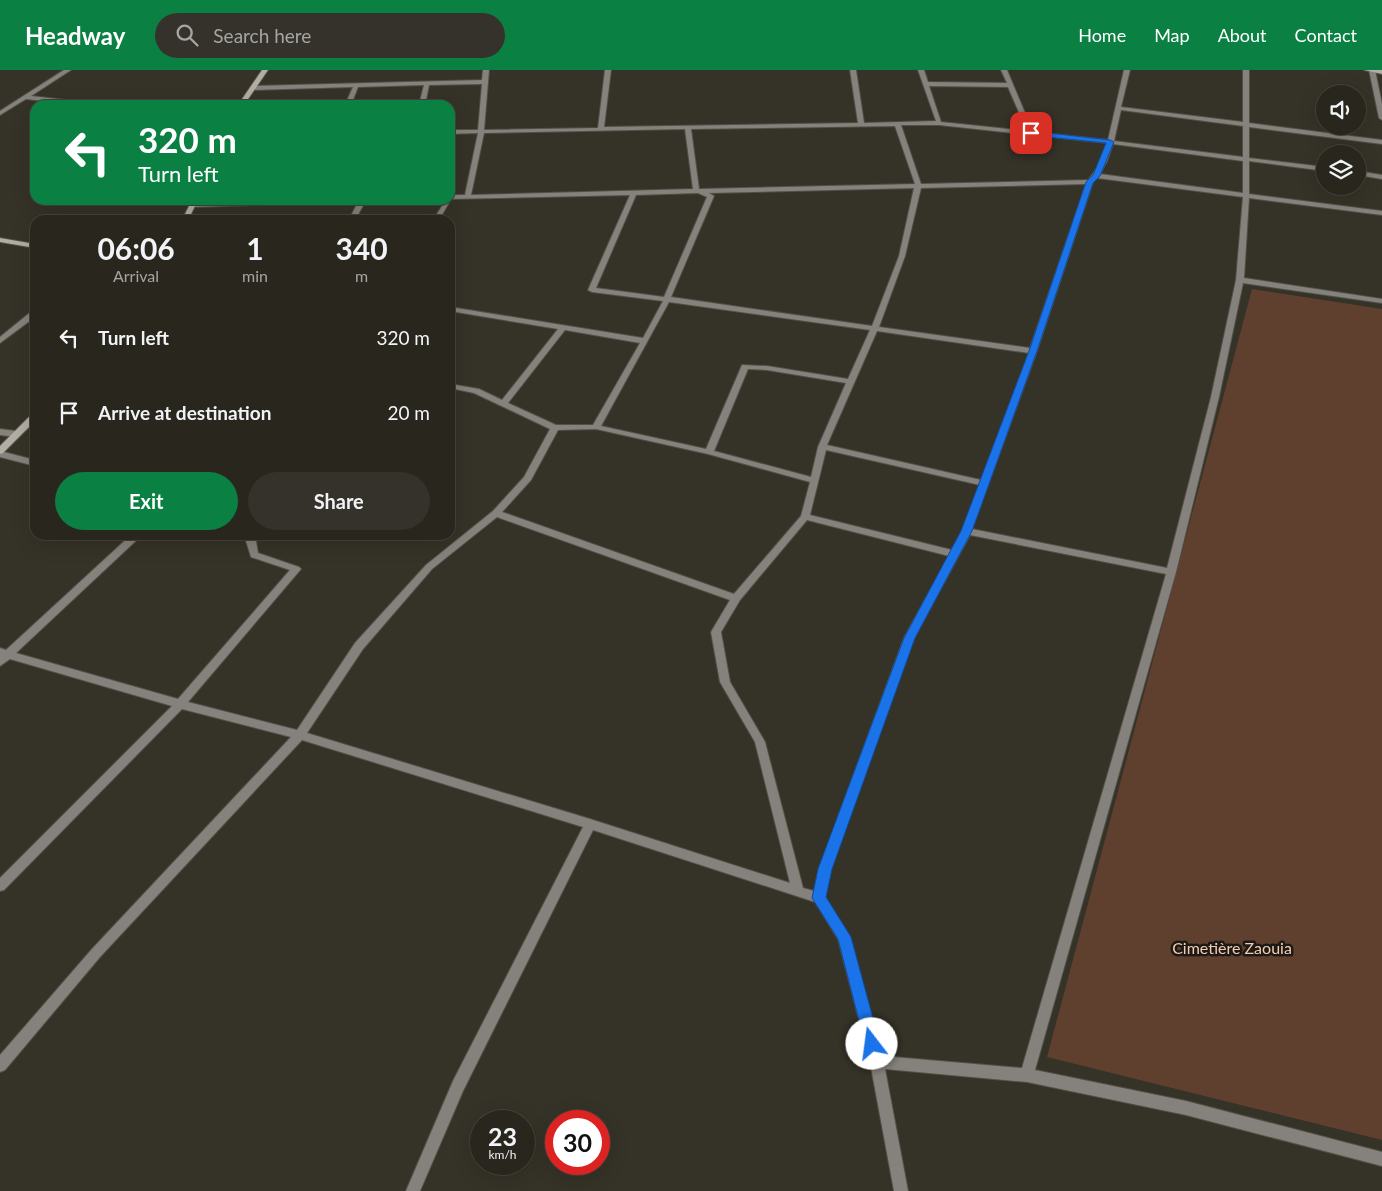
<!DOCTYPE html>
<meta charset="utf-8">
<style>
body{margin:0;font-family:Lato,sans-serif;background:#34322a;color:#f1f3f6;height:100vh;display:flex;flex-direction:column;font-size:19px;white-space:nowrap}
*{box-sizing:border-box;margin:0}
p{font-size:16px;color:#a5a5a4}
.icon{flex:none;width:28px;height:28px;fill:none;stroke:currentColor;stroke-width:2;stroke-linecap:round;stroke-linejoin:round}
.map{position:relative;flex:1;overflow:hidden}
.drawer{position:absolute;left:30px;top:145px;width:425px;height:325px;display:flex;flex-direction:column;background:#28261d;border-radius:15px;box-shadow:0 5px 20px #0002,0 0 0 1px #44433b}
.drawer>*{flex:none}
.guide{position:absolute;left:30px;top:30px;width:425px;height:105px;border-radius:15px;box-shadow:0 5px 20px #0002,0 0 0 1px #44433b;background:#0b8043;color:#fff;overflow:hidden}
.buttons{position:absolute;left:1316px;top:15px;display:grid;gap:10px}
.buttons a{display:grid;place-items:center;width:50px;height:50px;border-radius:50%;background:#28261d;box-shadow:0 5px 20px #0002,0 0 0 1px #44433b;font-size:25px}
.speed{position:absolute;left:470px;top:1040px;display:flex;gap:10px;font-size:25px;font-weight:700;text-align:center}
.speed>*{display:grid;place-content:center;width:65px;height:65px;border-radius:50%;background:#28261d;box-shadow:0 5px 20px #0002,0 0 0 1px #44433b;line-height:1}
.speed small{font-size:12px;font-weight:400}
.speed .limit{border:8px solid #d22;background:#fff;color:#111}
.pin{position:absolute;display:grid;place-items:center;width:42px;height:42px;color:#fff;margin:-21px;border-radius:10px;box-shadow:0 2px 8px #0006}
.me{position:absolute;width:55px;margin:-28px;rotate:345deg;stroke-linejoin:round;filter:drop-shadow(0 0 4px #0008)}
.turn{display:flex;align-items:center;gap:18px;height:105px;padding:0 25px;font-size:22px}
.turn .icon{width:65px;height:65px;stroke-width:2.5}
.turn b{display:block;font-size:35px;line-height:42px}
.eta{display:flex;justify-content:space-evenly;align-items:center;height:85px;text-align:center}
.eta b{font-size:30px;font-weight:700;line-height:35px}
.primary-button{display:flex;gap:10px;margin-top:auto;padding:10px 25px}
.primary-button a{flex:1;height:58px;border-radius:30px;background:#0b8043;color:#fff;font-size:20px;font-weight:700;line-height:58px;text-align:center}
.primary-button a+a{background:#34322a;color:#f1f3f6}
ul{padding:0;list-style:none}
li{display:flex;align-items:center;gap:15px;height:75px;padding:0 25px}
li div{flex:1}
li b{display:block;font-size:19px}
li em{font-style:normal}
header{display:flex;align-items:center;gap:30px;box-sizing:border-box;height:70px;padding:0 25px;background:#0b8043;color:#fff}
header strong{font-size:24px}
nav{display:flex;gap:28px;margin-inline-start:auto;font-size:18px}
.search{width:350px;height:45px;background:#34322a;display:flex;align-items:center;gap:12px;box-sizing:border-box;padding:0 18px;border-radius:28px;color:#a5a5a4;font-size:19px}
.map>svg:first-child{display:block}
.green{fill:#5f3f2d}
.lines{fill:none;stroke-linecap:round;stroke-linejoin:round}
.street-casing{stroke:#535046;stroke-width:2}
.secondary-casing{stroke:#535046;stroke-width:2}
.street{fill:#85817c;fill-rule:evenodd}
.secondary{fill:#b3ada5;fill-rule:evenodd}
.route{fill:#1a73e8;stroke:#114b97}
.labels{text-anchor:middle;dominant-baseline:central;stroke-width:5;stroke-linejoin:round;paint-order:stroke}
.near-park-label{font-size:16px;fill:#f7cab2;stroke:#1b1a15}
</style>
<header>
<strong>Headway</strong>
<div class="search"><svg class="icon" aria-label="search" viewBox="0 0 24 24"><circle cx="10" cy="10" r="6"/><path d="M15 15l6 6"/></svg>Search here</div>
<nav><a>Home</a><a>Map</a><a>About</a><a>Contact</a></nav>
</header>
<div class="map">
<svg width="1382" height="1121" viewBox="0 0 1382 1121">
<rect width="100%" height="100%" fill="#353227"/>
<path class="green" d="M 1252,219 L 1382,239 L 1382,1070 L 1047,987 Z"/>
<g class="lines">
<defs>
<path id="street" d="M 64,0 L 71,0 L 31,26 L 93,33 L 96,35 L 79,35 L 26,29 L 0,45 L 0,41 Z
M 483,0 L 489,0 L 484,60 L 598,58 L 605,0 L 611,0 L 604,57 L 858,53 L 850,0 L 856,0 L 864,53 L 936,51 L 918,0 L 924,0 L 928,12 L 1007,13 L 1001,0 L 1007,0 L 1033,62 L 1108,70 L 1124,0 L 1130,0 L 1121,37 L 1243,52 L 1243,0 L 1249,0 L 1249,53 L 1382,70 L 1382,74 L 1249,57 L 1249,88 L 1325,97 L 1325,101 L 1249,91 L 1249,124 L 1382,141 L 1382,145 L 1249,128 L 1244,208 L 1382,229 L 1382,233 L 1243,213 L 1219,327 L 1176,502 L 1035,1000 L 1186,1031 L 1382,1082 L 1382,1096 L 1186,1045 L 1027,1012 L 885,999 L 908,1121 L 894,1121 L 870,992 L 838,869 L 815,832 L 593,760 L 463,1021 L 420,1121 L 406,1121 L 453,1011 L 583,757 L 302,670 L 100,887 L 5,1000 L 0,1002 L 0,985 L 92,879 L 291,667 L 182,639 L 4,820 L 0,821 L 0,808 L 172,636 L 10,589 L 0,596 L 0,578 L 6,580 L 131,465 L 142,465 L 16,583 L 178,629 L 290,500 L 251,487 L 246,471 L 250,465 L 260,465 L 256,471 L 258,483 L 299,497 L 301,499 L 188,632 L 297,660 L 355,573 L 426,495 L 493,441 L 524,407 L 550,359 L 474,323 L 450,318 L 450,314 L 479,319 L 502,330 L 558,259 L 450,241 L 450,237 L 643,268 L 663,231 L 592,222 L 588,220 L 630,125 L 451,129 L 439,150 L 433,150 L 446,130 L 450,130 L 450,125 L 465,125 L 478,63 L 450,64 L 450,60 L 478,60 L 482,14 L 429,15 L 425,35 L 419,35 L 424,15 L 358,17 L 351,35 L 345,35 L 353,17 L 254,20 L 251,18 L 254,16 L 482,10 ZM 929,16 L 1008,17 L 1027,61 L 941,52 ZM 1121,40 L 1243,56 L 1243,87 L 1114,71 ZM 901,55 L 939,55 L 1107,73 C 1103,87 1098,99 1088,110 L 921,114 ZM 895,56 L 915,114 L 699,119 L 691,59 ZM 685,59 L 693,119 L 471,125 L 484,63 ZM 1113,74 L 1243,91 L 1243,123 L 1100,104 L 1107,91 ZM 1097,108 L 1243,127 L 1236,210 L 1211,327 L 1167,498 L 972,459 L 1037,281 L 1093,112 ZM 1086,114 L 1030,278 L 879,257 L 905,186 L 921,118 ZM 914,118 L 899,186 L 872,256 L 671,227 L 714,126 L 709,123 ZM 698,123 L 707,127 L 664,227 L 596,218 L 636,125 ZM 669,232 L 870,260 L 848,309 L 767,296 L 742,295 L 706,379 L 601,356 ZM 565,260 L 640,273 L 593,355 L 556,355 L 508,333 ZM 877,261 L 1029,283 L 981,410 L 827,375 ZM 748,299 L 767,300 L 846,313 L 818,377 L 811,407 L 714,381 ZM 596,359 L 708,384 L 810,412 L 801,446 L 734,524 L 502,442 L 531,410 L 558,360 ZM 826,380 L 980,415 L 962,461 L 952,480 L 810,445 ZM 497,447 L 730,530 L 711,562 L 720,612 L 755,672 L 790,813 L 590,749 L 307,663 L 363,579 L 432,499 ZM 807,450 L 949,486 L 904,568 L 819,799 L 814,821 L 803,818 L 765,672 L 730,612 L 721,562 L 740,530 ZM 970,465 L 1166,504 L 1022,998 L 882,986 L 850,867 L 825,827 L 831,799 L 914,568 Z
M 1369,0 L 1375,0 L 1382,34 L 1382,50 L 1379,48 Z
M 1358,101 L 1382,105 L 1382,109 L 1358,105 Z
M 303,130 L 375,130 L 365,132 L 355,150 L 349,150 L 358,132 L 193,137 L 190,135 L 193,133 Z
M 32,241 L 35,241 L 35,247 L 0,273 L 0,267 Z
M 0,359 L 16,361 L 20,364 L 16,367 L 0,365 Z
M 0,381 L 35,390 L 35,396 L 0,387 Z"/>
<path id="secondary" d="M 262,0 L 268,0 L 244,35 L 238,35 Z
M 1364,0 L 1382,0 L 1382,4 Z
M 192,130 L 198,130 L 188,150 L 182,150 Z
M 0,168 L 35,174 L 35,178 L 0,172 Z
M 32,344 L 35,344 L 35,351 L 3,383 L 0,384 L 0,376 Z"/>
</defs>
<use href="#street" class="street-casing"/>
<use href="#secondary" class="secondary-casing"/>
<use href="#street" class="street"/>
<use href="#secondary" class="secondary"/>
</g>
<path class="route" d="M 1031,61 L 1110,70 L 1114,72 L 1100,106 L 1093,113 L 1037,281 L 972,461 L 915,568 L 832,799 L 826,827 L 851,867 L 880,974 L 878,979 L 872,981 L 867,979 L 865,974 L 838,869 L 812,828 L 818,799 L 904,568 L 961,461 L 1029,281 L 1086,112 L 1093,105 L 1106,73 L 1028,65 L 1027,63 Z"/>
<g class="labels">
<g class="near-park-label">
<text x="1232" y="877">Cimetière Zaouia</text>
</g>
</g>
</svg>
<div class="buttons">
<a><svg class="icon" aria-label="sound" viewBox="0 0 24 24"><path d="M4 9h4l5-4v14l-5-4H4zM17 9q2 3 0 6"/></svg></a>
<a><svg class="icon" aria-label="layers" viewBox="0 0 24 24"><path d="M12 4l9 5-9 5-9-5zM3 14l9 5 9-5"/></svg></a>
</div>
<div class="speed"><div>23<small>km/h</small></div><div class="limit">30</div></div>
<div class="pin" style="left:1031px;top:63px;background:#d93025"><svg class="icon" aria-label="arrive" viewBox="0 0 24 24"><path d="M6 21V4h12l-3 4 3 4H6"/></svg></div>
<svg class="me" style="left:872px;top:974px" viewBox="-20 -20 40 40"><circle r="19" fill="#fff"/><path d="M0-13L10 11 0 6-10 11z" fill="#1a73e8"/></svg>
<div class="guide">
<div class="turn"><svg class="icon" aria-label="left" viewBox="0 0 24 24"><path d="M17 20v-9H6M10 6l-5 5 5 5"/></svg><div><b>320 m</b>Turn left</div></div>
</div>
<section class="drawer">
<div class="eta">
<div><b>06:06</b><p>Arrival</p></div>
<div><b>1</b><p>min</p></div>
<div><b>340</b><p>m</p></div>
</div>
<ul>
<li><svg class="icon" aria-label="left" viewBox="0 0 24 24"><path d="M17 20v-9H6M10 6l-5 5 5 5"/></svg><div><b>Turn left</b></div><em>320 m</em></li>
<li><svg class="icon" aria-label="arrive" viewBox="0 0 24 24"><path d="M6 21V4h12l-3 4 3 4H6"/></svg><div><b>Arrive at destination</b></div><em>20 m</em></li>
</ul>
<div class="primary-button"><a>Exit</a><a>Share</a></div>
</section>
</div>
